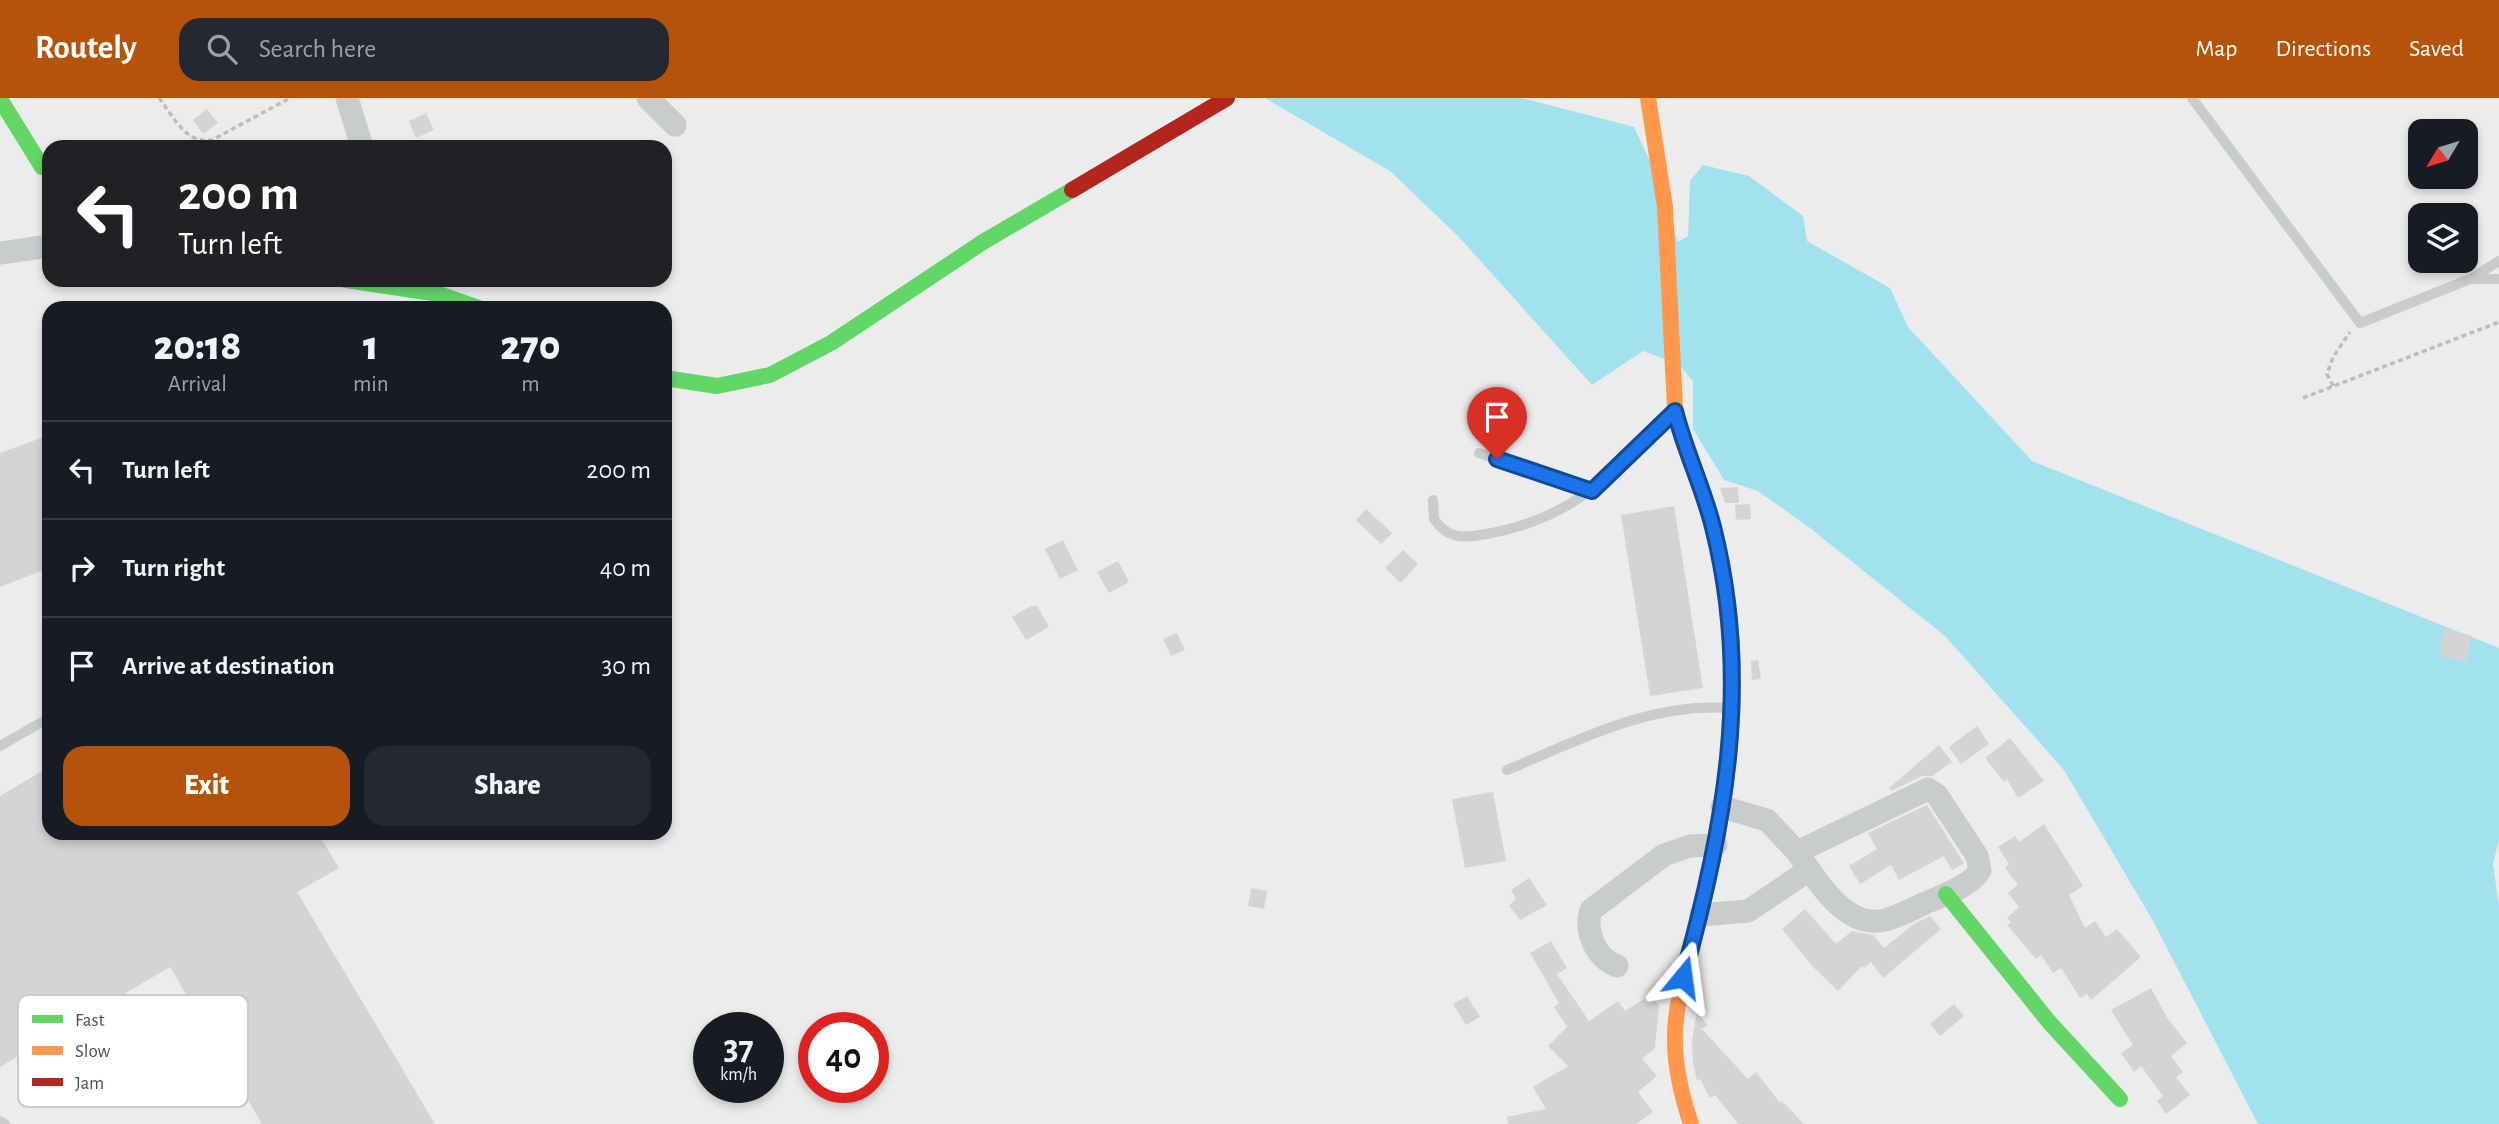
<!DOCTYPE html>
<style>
body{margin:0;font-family:"Alegreya Sans",sans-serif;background:#242831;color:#f1f3f6;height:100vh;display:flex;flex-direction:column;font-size:26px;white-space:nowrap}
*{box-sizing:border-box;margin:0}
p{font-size:23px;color:#9ea1a6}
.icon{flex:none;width:38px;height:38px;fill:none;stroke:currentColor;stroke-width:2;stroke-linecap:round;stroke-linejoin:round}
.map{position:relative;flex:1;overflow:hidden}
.sheet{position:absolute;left:42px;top:203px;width:630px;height:539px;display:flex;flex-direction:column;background:#171b24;border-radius:21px;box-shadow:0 4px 10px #0003}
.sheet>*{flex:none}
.guide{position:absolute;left:42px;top:42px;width:630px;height:147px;border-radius:21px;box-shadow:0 4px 10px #0003;background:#202124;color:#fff;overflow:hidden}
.needle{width:46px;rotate:232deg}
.tools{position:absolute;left:2408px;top:21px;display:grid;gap:14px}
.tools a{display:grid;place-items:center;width:70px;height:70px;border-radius:14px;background:#171b24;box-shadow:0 4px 10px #0003;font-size:35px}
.speed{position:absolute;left:693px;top:914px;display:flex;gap:14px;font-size:35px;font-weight:700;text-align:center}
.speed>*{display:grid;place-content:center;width:91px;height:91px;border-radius:50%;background:#171b24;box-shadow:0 4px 10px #0003;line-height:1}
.speed small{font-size:18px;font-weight:400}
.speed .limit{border:10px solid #d22;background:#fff;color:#111}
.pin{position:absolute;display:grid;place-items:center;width:60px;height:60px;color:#fff;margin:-72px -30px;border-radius:50% 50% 50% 0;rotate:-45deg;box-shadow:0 0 7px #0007}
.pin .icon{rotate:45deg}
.me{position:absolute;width:77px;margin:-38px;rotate:16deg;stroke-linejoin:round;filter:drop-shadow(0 0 5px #0008)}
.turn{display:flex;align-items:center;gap:24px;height:147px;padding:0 21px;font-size:32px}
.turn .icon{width:91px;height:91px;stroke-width:2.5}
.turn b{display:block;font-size:49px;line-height:60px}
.eta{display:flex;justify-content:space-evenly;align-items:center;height:119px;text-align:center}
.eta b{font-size:42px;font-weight:800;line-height:49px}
.button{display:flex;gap:14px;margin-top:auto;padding:14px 21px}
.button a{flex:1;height:80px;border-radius:21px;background:#b45309;color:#fff;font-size:28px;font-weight:800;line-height:80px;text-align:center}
.button a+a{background:#242831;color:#f1f3f6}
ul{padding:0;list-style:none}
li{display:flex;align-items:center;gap:21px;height:98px;padding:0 21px;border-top:2px solid #363941}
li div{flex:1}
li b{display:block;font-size:26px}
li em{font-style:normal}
header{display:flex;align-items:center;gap:42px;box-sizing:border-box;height:98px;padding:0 35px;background:#b45309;color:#fff}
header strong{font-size:33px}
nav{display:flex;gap:38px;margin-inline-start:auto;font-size:24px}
.search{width:490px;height:63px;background:#242831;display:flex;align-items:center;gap:18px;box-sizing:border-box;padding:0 24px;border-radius:21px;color:#9ea1a6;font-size:26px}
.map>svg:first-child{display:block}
.water{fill:#a1e2ee}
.building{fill:#d4d4d7}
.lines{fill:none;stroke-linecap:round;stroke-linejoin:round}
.path{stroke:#b4c2bd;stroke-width:3.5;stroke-dasharray:5 3.5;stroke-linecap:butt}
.lane{stroke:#c8cccd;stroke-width:10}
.street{stroke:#c8cccd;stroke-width:23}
.fast{stroke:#63d668;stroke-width:16}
.slow{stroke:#ff974d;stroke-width:16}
.jam{stroke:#b3261e;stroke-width:16}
.route-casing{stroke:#114b97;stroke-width:18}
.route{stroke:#1a73e8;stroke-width:12}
.key{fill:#fff;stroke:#c7cacd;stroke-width:2}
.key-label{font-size:19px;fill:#435059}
</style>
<header>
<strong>Routely</strong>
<div class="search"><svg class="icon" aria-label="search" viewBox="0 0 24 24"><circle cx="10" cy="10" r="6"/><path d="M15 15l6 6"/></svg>Search here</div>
<nav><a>Map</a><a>Directions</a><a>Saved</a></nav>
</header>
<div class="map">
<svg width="2499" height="1026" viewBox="0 0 2499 1026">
<rect width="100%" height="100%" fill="#edecec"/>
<path class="water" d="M 1265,0 L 1522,0 L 1634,29 L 1651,65 L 1678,144 L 1688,138 L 1690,83 L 1703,67 L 1749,78 L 1803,118 L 1807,143 L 1890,190 L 1908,229 L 2032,363 L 2499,550 L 2499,742 L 2493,766 L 2499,807 L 2499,1026 L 2258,1026 L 2153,823 L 2064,672 L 1945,538 L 1810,430 L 1758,393 L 1724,382 L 1693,331 L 1693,283 L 1678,266 L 1643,253 L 1592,287 L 1458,138 L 1390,73 Z"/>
<path class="building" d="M 207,11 L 218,25 L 203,36 L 193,22 Z
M 426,15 L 434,32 L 416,40 L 409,23 Z
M 49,337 L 49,470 L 0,489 L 0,355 Z
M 1738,389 L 1739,405 L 1725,405 L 1720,390 Z
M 1750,406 L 1751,421 L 1736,422 L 1735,407 Z
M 1674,408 L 1703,590 L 1650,598 L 1621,417 Z
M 1366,411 L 1392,435 L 1381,446 L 1356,422 Z
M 1063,442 L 1078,472 L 1060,481 L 1045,451 Z
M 1403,452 L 1418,466 L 1401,485 L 1385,470 Z
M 1118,463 L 1129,484 L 1109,495 L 1097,474 Z
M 1031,508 L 1037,508 L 1049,529 L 1026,542 L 1012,519 Z
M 2444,531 L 2472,538 L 2466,564 L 2439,558 Z
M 1177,535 L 1185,552 L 1171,558 L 1163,541 Z
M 1758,562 L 1761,581 L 1752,582 L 1751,563 Z
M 1977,628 L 1989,646 L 1961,666 L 1949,649 Z
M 2010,640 L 2044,683 L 2018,700 L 2007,681 L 2004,684 L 1985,660 Z
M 1939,647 L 1952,664 L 1932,678 L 1922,678 L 1891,693 L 1889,690 Z
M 49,669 L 49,735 L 318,735 L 339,770 L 297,794 L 435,1026 L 262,1026 L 170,869 L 0,969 L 0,698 Z
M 1493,694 L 1506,763 L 1465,770 L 1452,701 Z
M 1927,707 L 1964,765 L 1952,772 L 1944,758 L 1899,782 L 1891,767 L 1860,786 L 1849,768 L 1877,751 L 1868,735 Z
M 2044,726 L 2083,788 L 2069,797 L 2085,830 L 2095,823 L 2106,839 L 2117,831 L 2141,859 L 2091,902 L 2087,896 L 2080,900 L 2061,870 L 2053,875 L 2041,857 L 2036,861 L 2007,827 L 2011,824 L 2007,820 L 2019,809 L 2008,795 L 2018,787 L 2005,770 L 2009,766 L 1998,749 L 2015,738 L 2019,744 Z
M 1529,780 L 1547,807 L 1520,822 L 1509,808 L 1516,801 L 1511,792 Z
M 1251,790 L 1267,793 L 1264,811 L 1248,808 Z
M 1805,811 L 1836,846 L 1852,833 L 1873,837 L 1884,850 L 1914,826 L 1930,818 L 1941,831 L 1883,880 L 1871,864 L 1864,870 L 1862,868 L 1838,893 L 1813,869 L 1782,831 Z
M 1551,843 L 1567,870 L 1557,876 L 1589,923 L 1618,903 L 1625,913 L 1650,897 L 1659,908 L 1655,950 L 1642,961 L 1657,978 L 1638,994 L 1653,1014 L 1636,1026 L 1508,1026 L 1507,1019 L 1546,1011 L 1533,989 L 1568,968 L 1548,948 L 1567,929 L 1554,909 L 1559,905 L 1530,855 Z
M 2151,890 L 2168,921 L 2187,945 L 2171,958 L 2183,974 L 2176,979 L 2190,997 L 2166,1016 L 2157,1003 L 2163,998 L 2141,968 L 2134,974 L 2121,955 L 2133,947 L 2111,912 Z
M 1467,898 L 1480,919 L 1466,927 L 1453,906 Z
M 1954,906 L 1964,918 L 1940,938 L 1930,926 Z
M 1697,913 L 1707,927 L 1702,931 L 1748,981 L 1756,974 L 1780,1005 L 1782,1003 L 1804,1026 L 1738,1026 L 1715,997 L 1710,1000 L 1700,981 L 1697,983 L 1693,965 L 1692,943 Z"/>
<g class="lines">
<path class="path" d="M 159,0 C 174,19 185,46 212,42 L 290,0
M 2333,288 L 2327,276 L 2333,259 L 2350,234
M 2303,300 L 2499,224"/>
<path class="lane" d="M 2192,0 L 2360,225 L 2470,181 L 2499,181
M 2472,180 L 2499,163
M 1479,355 L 1592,393
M 1433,402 L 1434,421 C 1448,442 1464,440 1486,436 C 1574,421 1612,376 1672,316
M 0,648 L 49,620
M 1507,672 C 1577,643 1650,604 1729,610
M 0,1023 L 5,1026"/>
<path class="street" d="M 347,0 L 362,49
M 648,0 L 675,27
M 0,155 L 49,148
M 1722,709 L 1767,722 L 1797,754 L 1928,691 L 1937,697 L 1977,758 L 1980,772 C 1972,787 1945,797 1930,803 C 1916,809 1900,818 1885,822 C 1845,832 1816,781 1797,754
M 1701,817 L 1748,813 L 1809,772
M 1617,868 C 1596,860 1584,834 1591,812 L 1664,757 L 1690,748 L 1716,747"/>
<path class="fast" d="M 0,1 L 42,69
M 346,182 L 439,196 L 479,210
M 665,280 L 717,288 L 770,277 L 831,245 L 983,144 L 1072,92
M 1946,796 L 2049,924 L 2120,1001
M 1681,893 C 1724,725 1761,572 1704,401"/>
<path class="slow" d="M 1648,0 L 1665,109 L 1675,310 L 1682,341 L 1704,401
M 1681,893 C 1669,940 1676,981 1691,1026"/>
<path class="jam" d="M 1072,92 L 1227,0"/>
</g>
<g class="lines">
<defs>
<path id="route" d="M 1497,361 L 1592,393 L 1675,313 C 1685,353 1703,389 1713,429 C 1752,583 1725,730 1683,879"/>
</defs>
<use href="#route" class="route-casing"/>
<use href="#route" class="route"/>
</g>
<rect x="18" y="897" width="230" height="112" rx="10" class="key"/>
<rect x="32" y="917" width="31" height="8" fill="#63d668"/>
<rect x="32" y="948" width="31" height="9" fill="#ff974d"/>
<rect x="32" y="980" width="31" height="8" fill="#b3261e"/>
<g class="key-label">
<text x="75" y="928">Fast</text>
<text x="75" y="959">Slow</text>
<text x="75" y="991">Jam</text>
</g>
</svg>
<div class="tools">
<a><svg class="needle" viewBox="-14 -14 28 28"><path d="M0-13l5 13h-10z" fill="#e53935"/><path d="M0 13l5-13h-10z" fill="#9ea1a6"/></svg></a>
<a><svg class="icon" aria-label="layers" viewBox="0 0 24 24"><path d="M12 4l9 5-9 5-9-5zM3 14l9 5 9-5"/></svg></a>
</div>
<div class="speed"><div>37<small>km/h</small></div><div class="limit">40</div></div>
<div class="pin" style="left:1497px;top:361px;background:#d93025"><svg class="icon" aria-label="arrive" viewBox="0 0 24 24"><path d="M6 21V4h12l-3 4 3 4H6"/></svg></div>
<svg class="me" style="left:1683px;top:879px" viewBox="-20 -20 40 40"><path d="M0-17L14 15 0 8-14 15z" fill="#1a73e8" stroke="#fff" stroke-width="4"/></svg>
<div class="guide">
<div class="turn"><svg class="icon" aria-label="left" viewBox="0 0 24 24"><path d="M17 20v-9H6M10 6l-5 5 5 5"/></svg><div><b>200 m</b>Turn left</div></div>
</div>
<section class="sheet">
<div class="eta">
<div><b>20:18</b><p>Arrival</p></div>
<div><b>1</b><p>min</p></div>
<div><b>270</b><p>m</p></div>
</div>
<ul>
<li><svg class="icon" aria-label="left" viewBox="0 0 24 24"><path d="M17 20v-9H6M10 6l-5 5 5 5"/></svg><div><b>Turn left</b></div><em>200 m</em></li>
<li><svg class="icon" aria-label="right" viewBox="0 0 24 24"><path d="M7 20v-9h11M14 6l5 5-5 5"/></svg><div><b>Turn right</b></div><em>40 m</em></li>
<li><svg class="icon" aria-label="arrive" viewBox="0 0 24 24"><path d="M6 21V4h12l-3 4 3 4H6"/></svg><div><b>Arrive at destination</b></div><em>30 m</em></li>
</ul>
<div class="button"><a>Exit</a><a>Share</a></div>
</section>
</div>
